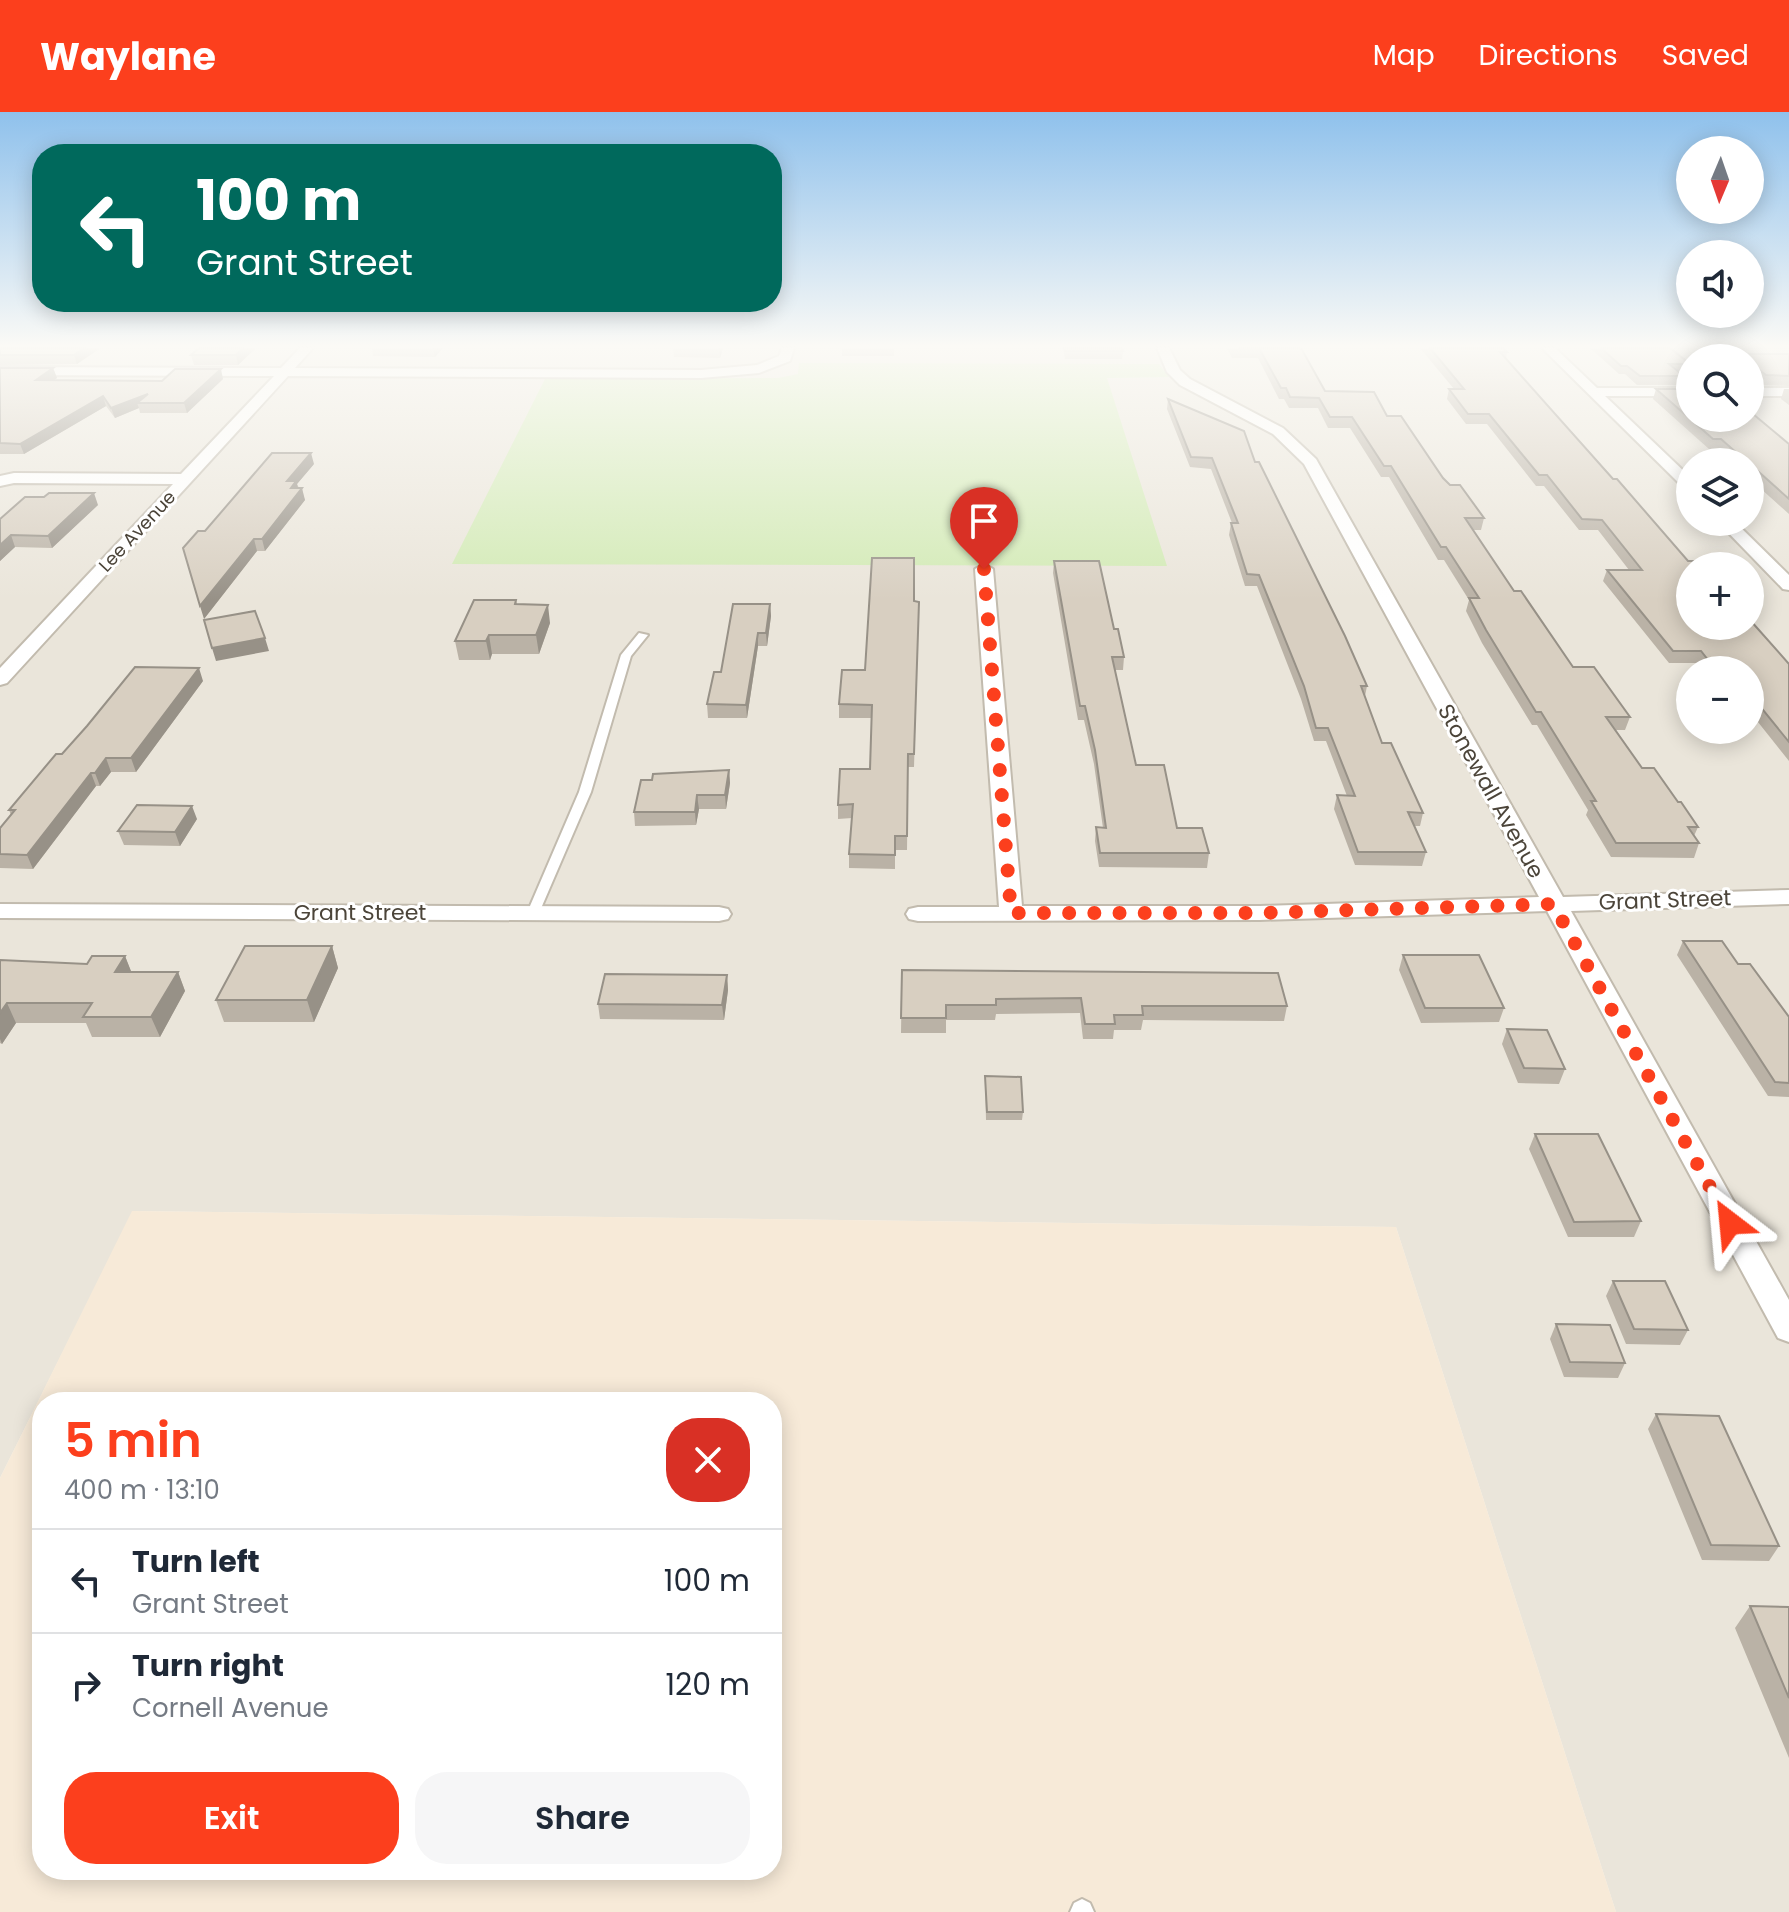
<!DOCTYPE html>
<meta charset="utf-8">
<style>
body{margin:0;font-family:Poppins,sans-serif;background:#f6f6f7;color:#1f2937;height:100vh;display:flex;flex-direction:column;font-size:30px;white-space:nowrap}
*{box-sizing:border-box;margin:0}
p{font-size:26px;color:#747a83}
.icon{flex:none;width:44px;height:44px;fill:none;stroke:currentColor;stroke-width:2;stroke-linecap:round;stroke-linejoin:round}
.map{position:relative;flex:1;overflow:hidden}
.sheet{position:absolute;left:32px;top:1280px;width:750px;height:488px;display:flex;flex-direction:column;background:#fff;border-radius:32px;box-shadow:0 4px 20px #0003}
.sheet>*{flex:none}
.top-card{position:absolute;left:32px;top:32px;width:750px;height:168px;border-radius:32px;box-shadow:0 4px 20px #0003;background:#00695c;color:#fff;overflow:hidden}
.needle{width:52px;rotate:182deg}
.fabs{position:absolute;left:1676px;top:24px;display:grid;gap:16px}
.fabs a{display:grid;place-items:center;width:88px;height:88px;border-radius:50%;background:#fff;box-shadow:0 4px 20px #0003;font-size:40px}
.pin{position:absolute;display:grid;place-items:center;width:68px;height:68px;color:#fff;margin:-82px -34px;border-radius:50% 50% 50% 0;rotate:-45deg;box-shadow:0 0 8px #0007}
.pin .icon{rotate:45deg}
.me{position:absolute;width:88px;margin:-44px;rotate:331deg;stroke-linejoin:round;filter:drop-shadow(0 0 6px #0008)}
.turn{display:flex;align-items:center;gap:28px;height:168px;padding:0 32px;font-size:36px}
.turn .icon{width:104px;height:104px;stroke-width:2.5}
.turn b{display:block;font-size:56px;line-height:68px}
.round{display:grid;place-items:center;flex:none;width:84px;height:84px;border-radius:32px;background:#f6f6f7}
.head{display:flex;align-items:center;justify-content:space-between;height:136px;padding:0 32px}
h1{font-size:48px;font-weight:600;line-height:60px;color:#fc3f1d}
.cta{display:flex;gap:16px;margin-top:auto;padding:16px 32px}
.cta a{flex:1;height:92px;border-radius:32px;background:#fc3f1d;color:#fff;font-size:32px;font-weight:600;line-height:92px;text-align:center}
.cta a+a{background:#f6f6f7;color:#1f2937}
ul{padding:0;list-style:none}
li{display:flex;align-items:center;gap:24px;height:104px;padding:0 32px;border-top:2px solid #e0e1e3}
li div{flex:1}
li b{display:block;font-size:30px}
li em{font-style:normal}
header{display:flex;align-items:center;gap:48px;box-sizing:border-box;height:112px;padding:0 40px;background:#fc3f1d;color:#fff}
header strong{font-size:38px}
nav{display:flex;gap:44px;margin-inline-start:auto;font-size:28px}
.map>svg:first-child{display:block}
.residential{fill:#eae5da;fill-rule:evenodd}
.commercial{fill:#f7ead8;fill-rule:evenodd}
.green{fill:#d2eab5}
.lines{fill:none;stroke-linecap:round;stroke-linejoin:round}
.service-casing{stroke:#c2bbae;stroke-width:4}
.minor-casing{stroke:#c2bbae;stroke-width:4}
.service{fill:#fff;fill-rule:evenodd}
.minor{fill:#fff;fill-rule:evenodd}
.wall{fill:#bab2a6}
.shaded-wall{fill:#979187}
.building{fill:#d8cfc1;stroke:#979187;stroke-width:2}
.route{stroke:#fc3f1d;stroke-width:14;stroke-dasharray:0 25.2}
.labels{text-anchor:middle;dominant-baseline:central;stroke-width:6;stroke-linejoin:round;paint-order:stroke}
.far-street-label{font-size:18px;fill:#4b4439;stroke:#fff}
.street-label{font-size:22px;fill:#4b4439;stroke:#fff}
</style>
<header>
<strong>Waylane</strong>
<nav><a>Map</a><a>Directions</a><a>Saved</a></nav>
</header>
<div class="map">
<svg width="1789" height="1800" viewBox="0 0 1789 1800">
<rect width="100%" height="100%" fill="#f6f3ec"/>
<path class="residential" d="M 0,236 L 1789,236 L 1789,1800 L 1616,1800 L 1396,1115 L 133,1099 L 0,1366 ZM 1690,246 L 1750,246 L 1750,306 L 1690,306 ZM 1690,350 L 1750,350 L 1750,410 L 1690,410 ZM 1690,454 L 1750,454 L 1750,514 L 1690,514 ZM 1690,558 L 1750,558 L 1750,618 L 1690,618 Z"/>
<path class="commercial" d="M 132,1099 L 1396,1115 L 1616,1800 L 0,1800 L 0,1366 ZM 42,1290 L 772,1290 L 772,1758 L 42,1758 Z"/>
<path class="green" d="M 799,251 L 1159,252 L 1169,265 L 1107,266 L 1167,454 L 452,452 L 545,267 L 778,266 L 798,262 Z"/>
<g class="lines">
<defs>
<path id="service" d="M 639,521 L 648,523 L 631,544 L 591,680 L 539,801 L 533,805 L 528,804 L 527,801 L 579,680 L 621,543 Z
M 1082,1787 L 1090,1791 L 1094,1800 L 1070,1800 L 1074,1791 Z"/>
<path id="minor" d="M 300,236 L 313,236 L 295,256 L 701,258 L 757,253 L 779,244 L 782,236 L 794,236 L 790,249 L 759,261 L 701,266 L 288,264 L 7,571 L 0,573 L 0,556 L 173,372 L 14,371 L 0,374 L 0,364 L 14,361 L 181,362 L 274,264 L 0,263 L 0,255 L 281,256 Z
M 1157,236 L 1169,236 L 1180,258 L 1190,267 L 1283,316 L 1316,347 L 1563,785 L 1789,778 L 1789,792 L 1571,799 L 1789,1188 L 1789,1230 L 1778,1226 L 1547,799 L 1260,808 L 918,809 L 909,807 L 906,802 L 909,797 L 918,795 L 999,795 L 975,457 L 984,452 L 993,457 L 1022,794 L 1260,794 L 1539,785 L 1304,352 L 1273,322 L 1180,273 L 1167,260 Z
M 1542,236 L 1555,236 L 1597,276 L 1690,276 L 1690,284 L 1605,284 L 1690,365 L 1690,379 L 1685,377 Z
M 1750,276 L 1789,276 L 1789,284 L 1750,284 Z
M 1718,410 L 1735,410 L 1789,463 L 1789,478 L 1783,477 Z
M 0,792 L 719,795 L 728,797 L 731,802 L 728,807 L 719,809 L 0,806 Z"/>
</defs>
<use href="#service" class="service-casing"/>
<use href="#minor" class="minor-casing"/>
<use href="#service" class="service"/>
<use href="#minor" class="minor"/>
</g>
<path class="wall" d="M 0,236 L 99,237 L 77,252 L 0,253 Z
M 199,236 L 261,236 L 256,236 L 238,253 L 194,253 L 191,243 Z
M 372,236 L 443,236 L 435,245 L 373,244 Z
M 673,236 L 723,236 L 720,246 L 674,245 Z
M 842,236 L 894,236 L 894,244 L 842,244 Z
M 1063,236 L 1122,236 L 1123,239 L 1122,247 L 1065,247 Z
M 1227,236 L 1301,236 L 1325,279 L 1387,304 L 1443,366 L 1484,406 L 1481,418 L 1473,418 L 1514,479 L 1573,555 L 1630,605 L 1625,618 L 1616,618 L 1642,656 L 1678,690 L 1698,715 L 1694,724 L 1699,731 L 1694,746 L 1611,745 L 1586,703 L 1588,698 L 1537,613 L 1532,613 L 1482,531 L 1466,499 L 1469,488 L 1444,448 L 1438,448 L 1389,365 L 1381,365 L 1350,316 L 1328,316 L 1318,296 L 1289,296 L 1284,287 L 1279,287 L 1258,246 L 1232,246 Z
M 1420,236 L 1503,236 L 1507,240 L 1506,247 L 1688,449 L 1789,552 L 1789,649 L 1750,600 L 1750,558 L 1702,558 L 1696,551 L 1669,551 L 1603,469 L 1607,458 L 1629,458 L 1598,418 L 1579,418 L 1544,374 L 1536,374 L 1487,312 L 1466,312 L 1447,287 L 1449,277 L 1454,277 Z
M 1590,236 L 1670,236 L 1690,251 L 1690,256 L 1689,261 L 1679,261 L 1684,264 L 1681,273 L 1637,273 L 1625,262 L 1619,262 Z
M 1738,242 L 1789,242 L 1789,274 L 1763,273 L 1750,263 L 1750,246 L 1737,246 Z
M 0,256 L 53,256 L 57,266 L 54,268 L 162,269 L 223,267 L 187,301 L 140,301 L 139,296 L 115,306 L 106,294 L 24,342 L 0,342 Z
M 1656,277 L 1690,306 L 1789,332 L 1789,402 L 1750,367 L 1750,350 L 1731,350 L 1717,337 L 1709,337 L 1653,287 Z
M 1784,277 L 1789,277 L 1789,293 L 1781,287 Z
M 1168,287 L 1255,350 L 1367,574 L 1365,584 L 1382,631 L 1423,701 L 1420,714 L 1414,714 L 1426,740 L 1422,754 L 1355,753 L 1334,697 L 1337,683 L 1347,684 L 1326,629 L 1314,629 L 1301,587 L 1257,474 L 1245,474 L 1229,423 L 1231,411 L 1232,411 L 1211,357 L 1190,355 L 1167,297 Z
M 314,352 L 297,372 L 305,388 L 265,439 L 257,439 L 204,507 L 205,419 Z
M 98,393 L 52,436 L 15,435 L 0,449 L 0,407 Z
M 1054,449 L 1114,517 L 1124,545 L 1123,558 L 1115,558 L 1136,653 L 1177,716 L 1209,741 L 1207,756 L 1099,755 L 1095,729 L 1096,715 L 1103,716 L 1094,652 L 1084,608 L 1078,608 L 1053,461 Z
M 516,488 L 517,492 L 550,511 L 539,542 L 492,542 L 490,548 L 459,548 L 455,529 Z
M 914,489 L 919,490 L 914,655 L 908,655 L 907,738 L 895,738 L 895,757 L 849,756 L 849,742 L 852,706 L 838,707 L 838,693 L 870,657 L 872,606 L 839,606 L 839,592 Z
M 770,492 L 771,504 L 767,534 L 758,534 L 747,606 L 708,606 L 707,592 L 721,560 Z
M 203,569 L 136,660 L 111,660 L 100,674 L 96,674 L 33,757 L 0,756 L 0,716 L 11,703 L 9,698 L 62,642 Z
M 729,658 L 730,671 L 726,697 L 699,697 L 696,713 L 635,714 L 634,700 L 652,668 Z
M 197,707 L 180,734 L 124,733 L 118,719 Z
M 1683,829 L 1738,852 L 1789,905 L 1789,985 L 1768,984 L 1677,843 Z
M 332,834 L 338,856 L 314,910 L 224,910 L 216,888 Z
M 1403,843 L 1504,896 L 1499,910 L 1421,911 L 1399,858 Z
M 125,844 L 131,860 L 178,860 L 185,879 L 160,925 L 92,925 L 86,911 L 16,911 L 2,932 L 0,931 L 0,848 L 87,852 Z
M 902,858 L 1287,894 L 1284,909 L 1143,908 L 1141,918 L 1114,918 L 1113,927 L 1083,927 L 1080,901 L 996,902 L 995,908 L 946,908 L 946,921 L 901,921 Z
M 727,863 L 728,878 L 724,908 L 600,907 L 598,892 Z
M 1507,917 L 1565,957 L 1559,972 L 1518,971 L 1502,932 Z
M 985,964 L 1023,1000 L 1022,1008 L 986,1008 Z
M 1535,1022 L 1641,1109 L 1634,1125 L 1568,1125 L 1529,1037 Z
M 1613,1169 L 1688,1218 L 1680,1233 L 1626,1232 L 1606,1184 Z
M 1556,1212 L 1625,1251 L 1618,1266 L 1564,1265 L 1550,1227 Z
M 1656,1302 L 1779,1434 L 1769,1449 L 1702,1448 L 1648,1317 Z
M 1750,1494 L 1789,1495 L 1789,1646 L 1735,1516 Z"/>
<path class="shaded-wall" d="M 84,236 L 98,236 L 99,237 L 77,252 L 74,243 Z
M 243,236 L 256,236 L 238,253 L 236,243 Z
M 433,236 L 443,236 L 435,245 Z
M 719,236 L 723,236 L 720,246 Z
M 53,256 L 57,266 L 40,278 L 36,268 Z
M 221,257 L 223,267 L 187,301 L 184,291 Z
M 148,282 L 137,291 L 139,296 L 115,306 L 111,296 Z
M 103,284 L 106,294 L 24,342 L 20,332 Z
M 311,341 L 314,352 L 297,372 L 299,380 L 302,376 L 305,388 L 265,439 L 262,427 L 287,369 Z
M 94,381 L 98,393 L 52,436 L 48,424 Z
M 11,423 L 15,435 L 0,449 L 0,433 Z
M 254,427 L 257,439 L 204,507 L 200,494 Z
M 770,492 L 771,504 L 767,534 L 766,521 Z
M 548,493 L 550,511 L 539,542 L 536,523 Z
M 758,521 L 758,534 L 747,606 L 746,593 Z
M 489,523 L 492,542 L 490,548 L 486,529 Z
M 265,526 L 269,539 L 216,549 L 212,536 Z
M 199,556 L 203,569 L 136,660 L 131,646 Z
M 106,646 L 111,660 L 100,674 L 95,661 Z
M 729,658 L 730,671 L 726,697 L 725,683 Z
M 91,661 L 96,674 L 33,757 L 27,743 Z
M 697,683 L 699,697 L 696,713 L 695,700 Z
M 192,694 L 197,707 L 180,734 L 175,720 Z
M 332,834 L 338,856 L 314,910 L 307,888 Z
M 125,844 L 133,864 L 115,860 Z
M 178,860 L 185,879 L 160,925 L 151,905 Z
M 727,863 L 728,878 L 724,908 L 722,893 Z
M 7,891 L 16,911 L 2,932 L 0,927 L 0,901 Z"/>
<path class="building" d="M 0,236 L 84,236 L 74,243 L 0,243 Z
M 199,236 L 243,236 L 236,243 L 191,243 Z
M 1064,236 L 1122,236 L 1123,239 L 1065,239 Z
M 1238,236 L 1301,236 L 1325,279 L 1374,280 L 1387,304 L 1401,304 L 1443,366 L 1450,373 L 1460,373 L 1484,406 L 1465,406 L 1514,479 L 1521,479 L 1573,555 L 1594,555 L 1630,605 L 1606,605 L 1642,656 L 1654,656 L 1678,690 L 1681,690 L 1698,715 L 1688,715 L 1699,731 L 1616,731 L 1591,689 L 1596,689 L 1541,600 L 1536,600 L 1486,518 L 1469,486 L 1479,486 L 1446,435 L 1441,435 L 1391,354 L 1384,354 L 1352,305 L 1330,305 L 1319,286 L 1290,285 L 1286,276 L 1281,276 L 1259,236 Z
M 1430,236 L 1503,236 L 1507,240 L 1500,240 L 1613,367 L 1617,367 L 1688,449 L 1693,449 L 1698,454 L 1690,454 L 1690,514 L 1750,514 L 1750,508 L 1789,552 L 1789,630 L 1750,582 L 1750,558 L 1716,558 L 1701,539 L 1673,539 L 1607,458 L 1642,458 L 1602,408 L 1582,407 L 1547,363 L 1539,363 L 1489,302 L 1468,302 L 1449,277 L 1464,277 Z
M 1601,236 L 1670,236 L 1690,252 L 1669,252 L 1684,264 L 1640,264 L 1627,254 L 1621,254 Z
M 1738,242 L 1789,242 L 1789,264 L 1766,263 L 1750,251 L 1750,246 L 1744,246 Z
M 0,256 L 53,256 L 36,268 L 162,269 L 175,257 L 221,257 L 184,291 L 137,291 L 148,282 L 111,296 L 103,284 L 20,332 L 0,331 Z
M 1656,277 L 1690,277 L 1690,306 L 1750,306 L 1750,302 L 1753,302 L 1789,332 L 1789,387 L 1750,352 L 1750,350 L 1747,350 L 1721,327 L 1713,327 Z
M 1168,287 L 1244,319 L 1255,350 L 1259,350 L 1345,524 L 1367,574 L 1361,574 L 1382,631 L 1391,631 L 1423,701 L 1408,700 L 1426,740 L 1358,740 L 1337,683 L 1355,684 L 1328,616 L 1316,616 L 1304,574 L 1259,463 L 1247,462 L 1231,411 L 1238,411 L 1212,346 L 1191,345 Z
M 272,341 L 311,341 L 287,369 L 296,369 L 291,376 L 302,376 L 262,427 L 254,427 L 200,494 L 183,436 L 198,419 L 205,419 Z
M 49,381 L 94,381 L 48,424 L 11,423 L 0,433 L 0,407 L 25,385 L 44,385 Z
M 872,446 L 914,446 L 914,489 L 919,490 L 914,642 L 908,642 L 907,724 L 895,724 L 895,743 L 849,742 L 853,692 L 838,693 L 840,657 L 870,657 L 872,593 L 839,592 L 842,558 L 865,558 Z
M 1054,449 L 1099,449 L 1114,517 L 1118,517 L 1124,545 L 1112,545 L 1136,653 L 1164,653 L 1177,716 L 1202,716 L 1209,741 L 1100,741 L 1096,715 L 1106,716 L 1095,638 L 1085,594 L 1080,594 Z
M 474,488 L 516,488 L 515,492 L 548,493 L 536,523 L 489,523 L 486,529 L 455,529 Z
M 733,492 L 770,492 L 766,521 L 758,521 L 746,593 L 707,592 L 714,560 L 721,560 Z
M 255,499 L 265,526 L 212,536 L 204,508 Z
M 135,555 L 199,556 L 131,646 L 106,646 L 95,661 L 91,661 L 27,743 L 0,742 L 0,716 L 15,698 L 9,698 L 56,642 L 62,642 L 87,614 Z
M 729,658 L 725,683 L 697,683 L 695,700 L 634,700 L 641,668 L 652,668 L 653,662 Z
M 137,693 L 192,694 L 175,720 L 118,719 Z
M 1683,829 L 1722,829 L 1738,852 L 1750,852 L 1789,905 L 1789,971 L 1775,970 Z
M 245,834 L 332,834 L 307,888 L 216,888 Z
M 1403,843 L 1479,843 L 1504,896 L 1425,896 Z
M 92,844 L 125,844 L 115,860 L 178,860 L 151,905 L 83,905 L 92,891 L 7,891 L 0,901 L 0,848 L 87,852 Z
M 902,858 L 1278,861 L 1287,894 L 1142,894 L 1143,903 L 1114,903 L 1115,912 L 1085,912 L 1081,886 L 996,887 L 996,893 L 946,893 L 946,906 L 901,906 Z
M 605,862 L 727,863 L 722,893 L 598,892 Z
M 1507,917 L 1547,918 L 1565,957 L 1524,956 Z
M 985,964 L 1021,965 L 1023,1000 L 987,1000 Z
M 1535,1022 L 1598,1022 L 1641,1109 L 1574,1110 Z
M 1613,1169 L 1665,1169 L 1688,1218 L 1634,1217 Z
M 1556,1212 L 1610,1213 L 1625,1251 L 1570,1250 Z
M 1656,1302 L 1719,1304 L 1779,1434 L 1711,1433 Z
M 1750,1494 L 1789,1495 L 1789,1586 Z"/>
<linearGradient id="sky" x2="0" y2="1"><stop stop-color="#8fc1ec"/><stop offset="0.48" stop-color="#fbfaf6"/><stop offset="1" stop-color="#fbfaf6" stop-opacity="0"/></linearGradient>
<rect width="1789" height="488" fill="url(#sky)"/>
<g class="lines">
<path class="route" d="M 984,457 L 1011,801 L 1260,801 L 1553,792 L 1730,1111"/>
</g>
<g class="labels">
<g class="far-street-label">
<text transform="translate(137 419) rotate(-47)">Lee Avenue</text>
</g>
<g class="street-label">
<text transform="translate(1491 679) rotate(61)">Stonewall Avenue</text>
<text transform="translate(1665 788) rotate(-2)">Grant Street</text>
<text x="360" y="800">Grant Street</text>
</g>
</g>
</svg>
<div class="fabs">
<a><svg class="needle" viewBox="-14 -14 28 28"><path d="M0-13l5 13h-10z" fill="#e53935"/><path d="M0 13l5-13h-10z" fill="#747a83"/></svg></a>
<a><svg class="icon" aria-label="sound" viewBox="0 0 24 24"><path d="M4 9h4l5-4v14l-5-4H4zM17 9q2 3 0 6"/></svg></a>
<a><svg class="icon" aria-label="search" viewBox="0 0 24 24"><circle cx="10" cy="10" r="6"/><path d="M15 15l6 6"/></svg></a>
<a><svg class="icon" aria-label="layers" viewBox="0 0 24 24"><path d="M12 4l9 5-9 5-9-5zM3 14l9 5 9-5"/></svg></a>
<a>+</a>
<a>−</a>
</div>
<div class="pin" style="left:984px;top:457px;background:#d93025"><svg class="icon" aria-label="arrive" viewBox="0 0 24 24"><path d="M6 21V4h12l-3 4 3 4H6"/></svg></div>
<svg class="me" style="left:1730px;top:1111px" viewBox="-20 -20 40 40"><path d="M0-17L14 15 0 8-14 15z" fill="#fc3f1d" stroke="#fff" stroke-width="4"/></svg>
<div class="top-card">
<div class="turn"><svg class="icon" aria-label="left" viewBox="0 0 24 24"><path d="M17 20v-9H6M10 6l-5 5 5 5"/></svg><div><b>100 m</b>Grant Street</div></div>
</div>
<section class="sheet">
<div class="head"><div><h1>5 min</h1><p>400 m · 13:10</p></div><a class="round" style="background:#d93025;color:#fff"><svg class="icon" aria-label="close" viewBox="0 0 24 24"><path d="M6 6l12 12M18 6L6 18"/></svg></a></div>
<ul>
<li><svg class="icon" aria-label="left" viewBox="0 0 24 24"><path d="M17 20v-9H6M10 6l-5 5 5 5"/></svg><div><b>Turn left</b><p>Grant Street</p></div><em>100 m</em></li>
<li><svg class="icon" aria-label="right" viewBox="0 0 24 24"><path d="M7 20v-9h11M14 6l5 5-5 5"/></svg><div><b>Turn right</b><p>Cornell Avenue</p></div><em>120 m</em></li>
</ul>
<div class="cta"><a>Exit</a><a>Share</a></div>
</section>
</div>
